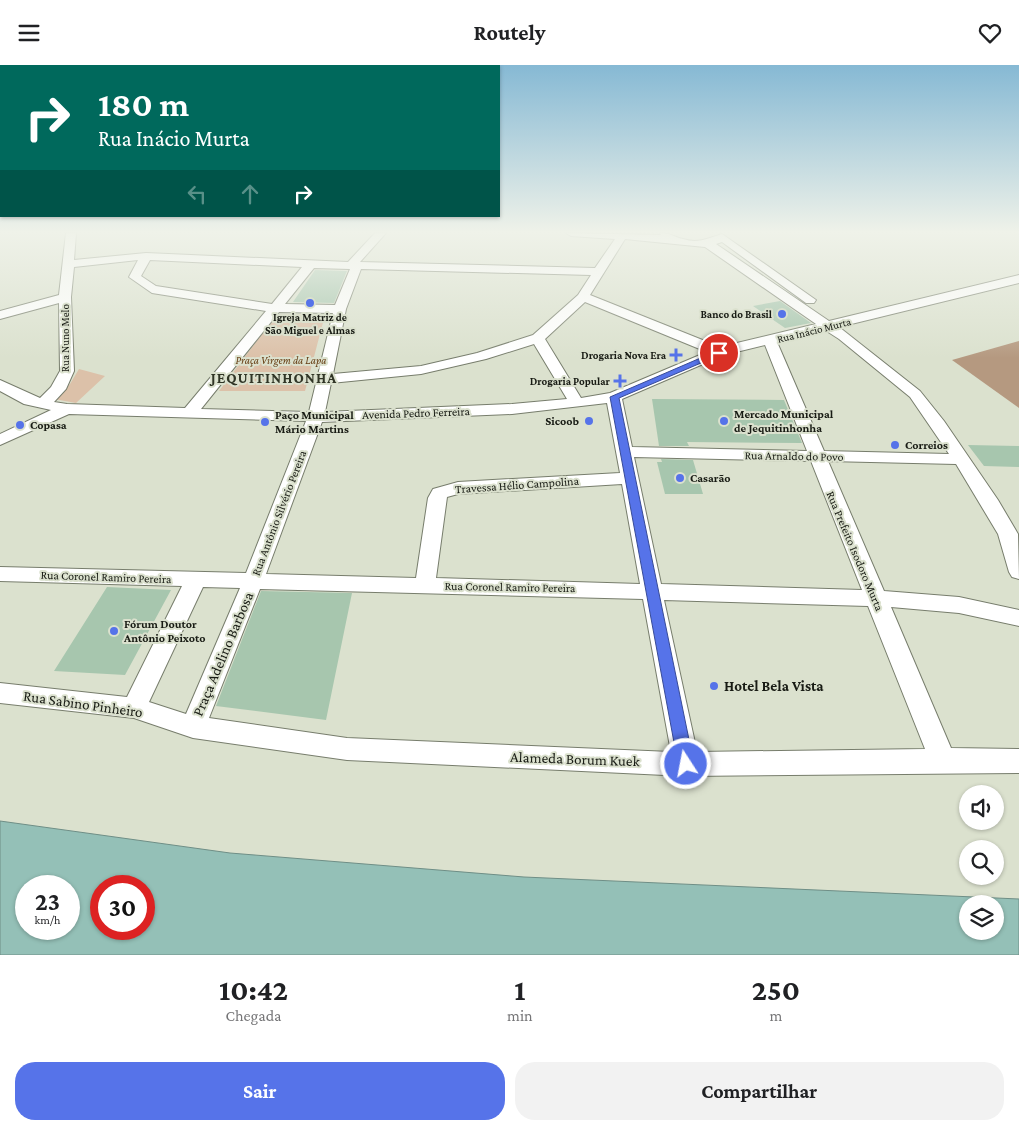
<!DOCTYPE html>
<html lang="pt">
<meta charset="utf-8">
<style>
body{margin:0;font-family:"Crimson Pro",serif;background:#f2f2f2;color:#202124;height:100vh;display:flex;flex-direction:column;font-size:19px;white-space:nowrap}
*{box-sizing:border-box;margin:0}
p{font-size:16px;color:#757577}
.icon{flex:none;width:28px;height:28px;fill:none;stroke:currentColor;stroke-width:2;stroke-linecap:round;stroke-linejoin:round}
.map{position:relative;height:890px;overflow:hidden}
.drawer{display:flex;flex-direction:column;background:#fff;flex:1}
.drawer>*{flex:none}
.top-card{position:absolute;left:0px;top:0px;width:500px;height:152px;box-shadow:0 1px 4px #0004;background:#00695c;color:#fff;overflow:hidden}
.fabs{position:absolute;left:959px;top:720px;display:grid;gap:10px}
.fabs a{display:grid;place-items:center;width:45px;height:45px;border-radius:50%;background:#fff;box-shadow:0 1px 4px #0004;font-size:25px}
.speed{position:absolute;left:15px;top:810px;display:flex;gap:10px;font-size:25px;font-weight:700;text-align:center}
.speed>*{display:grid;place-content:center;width:65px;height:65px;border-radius:50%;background:#fff;box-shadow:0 1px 4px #0004;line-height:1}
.speed small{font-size:12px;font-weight:400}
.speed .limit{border:8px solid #d22;background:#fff;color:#111}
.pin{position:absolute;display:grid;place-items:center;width:42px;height:42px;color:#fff;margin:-21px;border:2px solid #fff;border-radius:50%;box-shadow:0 1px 5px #0007}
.me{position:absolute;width:55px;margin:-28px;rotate:349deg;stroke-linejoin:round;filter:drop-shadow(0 0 4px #0008)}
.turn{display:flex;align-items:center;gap:18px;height:105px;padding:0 15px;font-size:22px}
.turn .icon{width:65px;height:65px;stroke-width:2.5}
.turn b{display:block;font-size:35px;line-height:42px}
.lanes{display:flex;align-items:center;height:48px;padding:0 15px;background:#0003;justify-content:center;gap:25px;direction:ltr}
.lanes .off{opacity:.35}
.eta{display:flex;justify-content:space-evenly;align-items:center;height:85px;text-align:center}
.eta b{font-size:30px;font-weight:700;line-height:35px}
.button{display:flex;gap:10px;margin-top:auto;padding:10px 15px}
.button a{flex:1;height:58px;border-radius:20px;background:#5673e9;color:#fff;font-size:20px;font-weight:700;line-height:58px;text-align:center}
.button a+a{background:#f2f2f2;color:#202124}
header{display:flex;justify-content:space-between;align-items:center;height:65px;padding:0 15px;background:#fff;font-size:22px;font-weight:700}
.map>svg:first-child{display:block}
.green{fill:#dcc1a9}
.forest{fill:#b59980}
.water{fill:#94c0b7;stroke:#6f8e86;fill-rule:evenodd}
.building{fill:#a7c6ae}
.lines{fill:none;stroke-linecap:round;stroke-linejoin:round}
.street-casing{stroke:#777d6c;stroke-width:2}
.street{fill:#fff;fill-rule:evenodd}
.route{fill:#5673e9;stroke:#384b97}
.poi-dot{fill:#5673e9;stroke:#dbe1ce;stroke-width:2}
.labels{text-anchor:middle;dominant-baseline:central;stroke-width:4;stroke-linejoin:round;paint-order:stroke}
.far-poi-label{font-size:11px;font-weight:bold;fill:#181b14;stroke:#dbe1ce;text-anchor:end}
.far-street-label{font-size:11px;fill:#181b14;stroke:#dbe1ce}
.far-park-label{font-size:11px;font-style:italic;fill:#684016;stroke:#dbe1ce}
.street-label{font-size:12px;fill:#181b14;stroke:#dbe1ce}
.poi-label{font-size:12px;font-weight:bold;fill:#181b14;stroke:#dbe1ce;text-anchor:start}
.far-district-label{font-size:15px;font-weight:bold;letter-spacing:1px;fill:#303526;stroke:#dbe1ce}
.near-street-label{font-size:15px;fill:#181b14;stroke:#dbe1ce}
.near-poi-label{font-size:15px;font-weight:bold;fill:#181b14;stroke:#dbe1ce;text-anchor:start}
</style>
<header><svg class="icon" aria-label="menu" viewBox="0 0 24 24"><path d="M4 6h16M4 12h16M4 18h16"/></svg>Routely<svg class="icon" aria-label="heart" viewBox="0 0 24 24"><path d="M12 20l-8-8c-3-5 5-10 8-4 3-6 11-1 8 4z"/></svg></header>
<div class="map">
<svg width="1019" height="890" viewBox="0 0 1019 890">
<rect width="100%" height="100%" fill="#dbe1ce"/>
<path class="green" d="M 277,249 L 325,250 L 305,326 L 219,326 Z
M 79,304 L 105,311 L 76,338 L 54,334 L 70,319 Z"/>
<path class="forest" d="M 1019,276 L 1019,343 L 952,295 Z"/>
<path class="water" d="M 0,756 L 230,788 L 524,812 L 1019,834 L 1019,890 L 0,890 ZM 26,821 L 69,821 L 69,864 L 26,864 ZM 101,821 L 144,821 L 144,864 L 101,864 ZM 968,839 L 995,839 L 995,866 L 968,866 Z"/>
<path class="building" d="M 315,205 L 347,206 L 334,238 L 293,237 Z
M 780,236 L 811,258 L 785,263 L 753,241 Z
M 652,334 L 784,335 L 802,378 L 687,377 L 689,381 L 659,381 Z
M 968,380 L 1019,381 L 1019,402 L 984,401 Z
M 661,394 L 693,395 L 703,429 L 665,429 L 657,397 L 662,397 Z
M 107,522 L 171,525 L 125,610 L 54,606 Z
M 261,526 L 352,528 L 326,655 L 216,641 Z"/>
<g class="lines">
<defs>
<path id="street" d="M 66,168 L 76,168 L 74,195 L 146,188 L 348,197 L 375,168 L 386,168 L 360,197 L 595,203 L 615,174 L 571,171 L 566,168 L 661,170 L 660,168 C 670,168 674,172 683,174 C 698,179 709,173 722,169 L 816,235 L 814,238 L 806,238 L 722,177 L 716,179 L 829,256 L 1019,210 L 1019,218 L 839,262 L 920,326 L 944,356 L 998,435 L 1018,469 L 1019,514 L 1012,512 L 1009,507 L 998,469 L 956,399 L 828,396 L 884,526 L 959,532 L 1019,545 L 1019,561 L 959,548 L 891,542 L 951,683 L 1019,684 L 1019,708 L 686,711 L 347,695 L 193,673 L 134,653 L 0,638 L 0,618 L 127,632 L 182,521 L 0,516 L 0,502 L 246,508 L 306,356 L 69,349 L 0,380 L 0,369 L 51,345 L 24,339 L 0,326 L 0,315 L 40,333 L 51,322 L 60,306 L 59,238 L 0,254 L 0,246 L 59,230 ZM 625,174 L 705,182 L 816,259 L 720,282 L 590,230 ZM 138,195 L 129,212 L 152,228 L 266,246 L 185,343 L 67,339 L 54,337 L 66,324 L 74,306 L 71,232 L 74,202 ZM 150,195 L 302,202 L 272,239 L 156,221 L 141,211 ZM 314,203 L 350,204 L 335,240 L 285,239 ZM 361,204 L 591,210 L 578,230 L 533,270 L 477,288 L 421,301 L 333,309 L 346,244 ZM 585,237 L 707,287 L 610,328 L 581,333 L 545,274 ZM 279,247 L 333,248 L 309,347 L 201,344 ZM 825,265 L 839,274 L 910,332 L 949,389 L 824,386 L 777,277 ZM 534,279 L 567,334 L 512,339 L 325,347 L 331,318 L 421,309 L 486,294 ZM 765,280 L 807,386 L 632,382 L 622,334 L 724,290 ZM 607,338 L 620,408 L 458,417 L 433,424 L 428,433 L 416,513 L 266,509 L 322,357 L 512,349 ZM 634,392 L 811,396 L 862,525 L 661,519 ZM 622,419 L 640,519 L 436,513 L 447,432 L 458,429 ZM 203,522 L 240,523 L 186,649 L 149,637 ZM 260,524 L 643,534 L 671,687 L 347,673 L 209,653 ZM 664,535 L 868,541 L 925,684 L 697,687 Z"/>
</defs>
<use href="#street" class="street-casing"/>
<use href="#street" class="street"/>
</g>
<linearGradient id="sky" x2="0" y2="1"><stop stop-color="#86b9d4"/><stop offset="0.57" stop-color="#eff2e9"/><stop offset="1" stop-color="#eff2e9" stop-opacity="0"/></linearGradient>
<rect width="1019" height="293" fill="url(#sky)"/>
<path class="route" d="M 719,285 L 723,288 L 722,289 L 619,333 L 694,699 L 691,704 L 686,706 L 680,704 L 678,699 L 610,332 Z"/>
<g class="poi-dot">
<circle cx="310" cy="238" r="5"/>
<circle cx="782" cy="249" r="5"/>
<path d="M673.5 282.5h5v5h5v5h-5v5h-5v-5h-5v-5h5z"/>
<path d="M617.5 308.5h5v5h5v5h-5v5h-5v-5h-5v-5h5z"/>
<circle cx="589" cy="356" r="5"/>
<circle cx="724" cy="356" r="5"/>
<circle cx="265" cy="357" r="5"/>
<circle cx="20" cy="360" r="5"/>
<circle cx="895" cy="380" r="5"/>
<circle cx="680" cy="413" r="5"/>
<circle cx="114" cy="566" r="5"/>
<circle cx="714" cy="621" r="5"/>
</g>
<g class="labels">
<g class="far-poi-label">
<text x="772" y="249">Banco do Brasil</text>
<text x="310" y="252" text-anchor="middle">Igreja Matriz de<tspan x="310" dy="13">São Miguel e Almas</tspan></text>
<text x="666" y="290">Drogaria Nova Era</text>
<text x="610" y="316">Drogaria Popular</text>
</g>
<g class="far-street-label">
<text transform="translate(814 265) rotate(-14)">Rua Inácio Murta</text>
<text transform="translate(65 273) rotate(-90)">Rua Nuno Melo</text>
</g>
<g class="far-park-label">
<text x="281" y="295">Praça Virgem da Lapa</text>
</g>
<g class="street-label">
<text transform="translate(416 348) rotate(-2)">Avenida Pedro Ferreira</text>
<text transform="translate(794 391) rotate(1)">Rua Arnaldo do Povo</text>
<text transform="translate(517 420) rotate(-4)">Travessa Hélio Campolina</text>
<text transform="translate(279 448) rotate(-69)">Rua Antônio Silvério Pereira</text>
<text transform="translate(855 486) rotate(67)">Rua Prefeito Isodoro Murta</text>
<text transform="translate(106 512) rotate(2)">Rua Coronel Ramiro Pereira</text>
<text transform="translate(510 522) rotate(1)">Rua Coronel Ramiro Pereira</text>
</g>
<g class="poi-label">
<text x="734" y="349">Mercado Municipal<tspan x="734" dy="14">de Jequitinhonha</tspan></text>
<text x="275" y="350">Paço Municipal<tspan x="275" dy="14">Mário Martins</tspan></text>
<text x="579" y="356" text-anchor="end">Sicoob</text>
<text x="30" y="360">Copasa</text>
<text x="905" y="380">Correios</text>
<text x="690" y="413">Casarão</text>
<text x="124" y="559">Fórum Doutor<tspan x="124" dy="14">Antônio Peixoto</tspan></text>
</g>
<g class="far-district-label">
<text x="274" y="313">JEQUITINHONHA</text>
</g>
<g class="near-street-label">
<text transform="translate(223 589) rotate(-67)">Praça Adelino Barbosa</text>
<text transform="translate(83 639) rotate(8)">Rua Sabino Pinheiro</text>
<text transform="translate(575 694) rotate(2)">Alameda Borum Kuek</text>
</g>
<g class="near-poi-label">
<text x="724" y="621">Hotel Bela Vista</text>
</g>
</g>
</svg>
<div class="fabs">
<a><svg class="icon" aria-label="sound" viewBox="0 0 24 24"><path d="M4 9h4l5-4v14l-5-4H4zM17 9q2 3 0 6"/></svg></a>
<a><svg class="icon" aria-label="search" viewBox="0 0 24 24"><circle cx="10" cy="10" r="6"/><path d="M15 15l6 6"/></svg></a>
<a><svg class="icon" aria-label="layers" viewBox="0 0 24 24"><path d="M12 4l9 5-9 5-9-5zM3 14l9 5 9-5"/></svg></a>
</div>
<div class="speed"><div>23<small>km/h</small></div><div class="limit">30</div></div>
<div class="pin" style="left:719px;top:288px;background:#d93025"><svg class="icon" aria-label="arrive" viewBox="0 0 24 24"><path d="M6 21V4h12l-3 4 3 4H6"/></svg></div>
<svg class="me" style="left:686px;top:699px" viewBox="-20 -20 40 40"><circle r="17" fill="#5673e9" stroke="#fff" stroke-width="3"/><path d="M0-11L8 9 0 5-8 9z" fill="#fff"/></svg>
<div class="top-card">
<div class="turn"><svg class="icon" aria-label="right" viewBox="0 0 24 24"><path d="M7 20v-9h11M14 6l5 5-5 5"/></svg><div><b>180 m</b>Rua Inácio Murta</div></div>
<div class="lanes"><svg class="icon off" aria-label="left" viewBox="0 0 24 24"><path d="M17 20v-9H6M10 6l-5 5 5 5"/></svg><svg class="icon off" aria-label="ahead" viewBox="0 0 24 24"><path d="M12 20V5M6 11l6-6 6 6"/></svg><svg class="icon" aria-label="right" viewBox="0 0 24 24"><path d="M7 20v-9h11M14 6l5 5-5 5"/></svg></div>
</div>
</div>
<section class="drawer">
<div class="eta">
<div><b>10:42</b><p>Chegada</p></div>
<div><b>1</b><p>min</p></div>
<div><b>250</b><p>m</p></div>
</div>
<div class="button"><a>Sair</a><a>Compartilhar</a></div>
</section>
